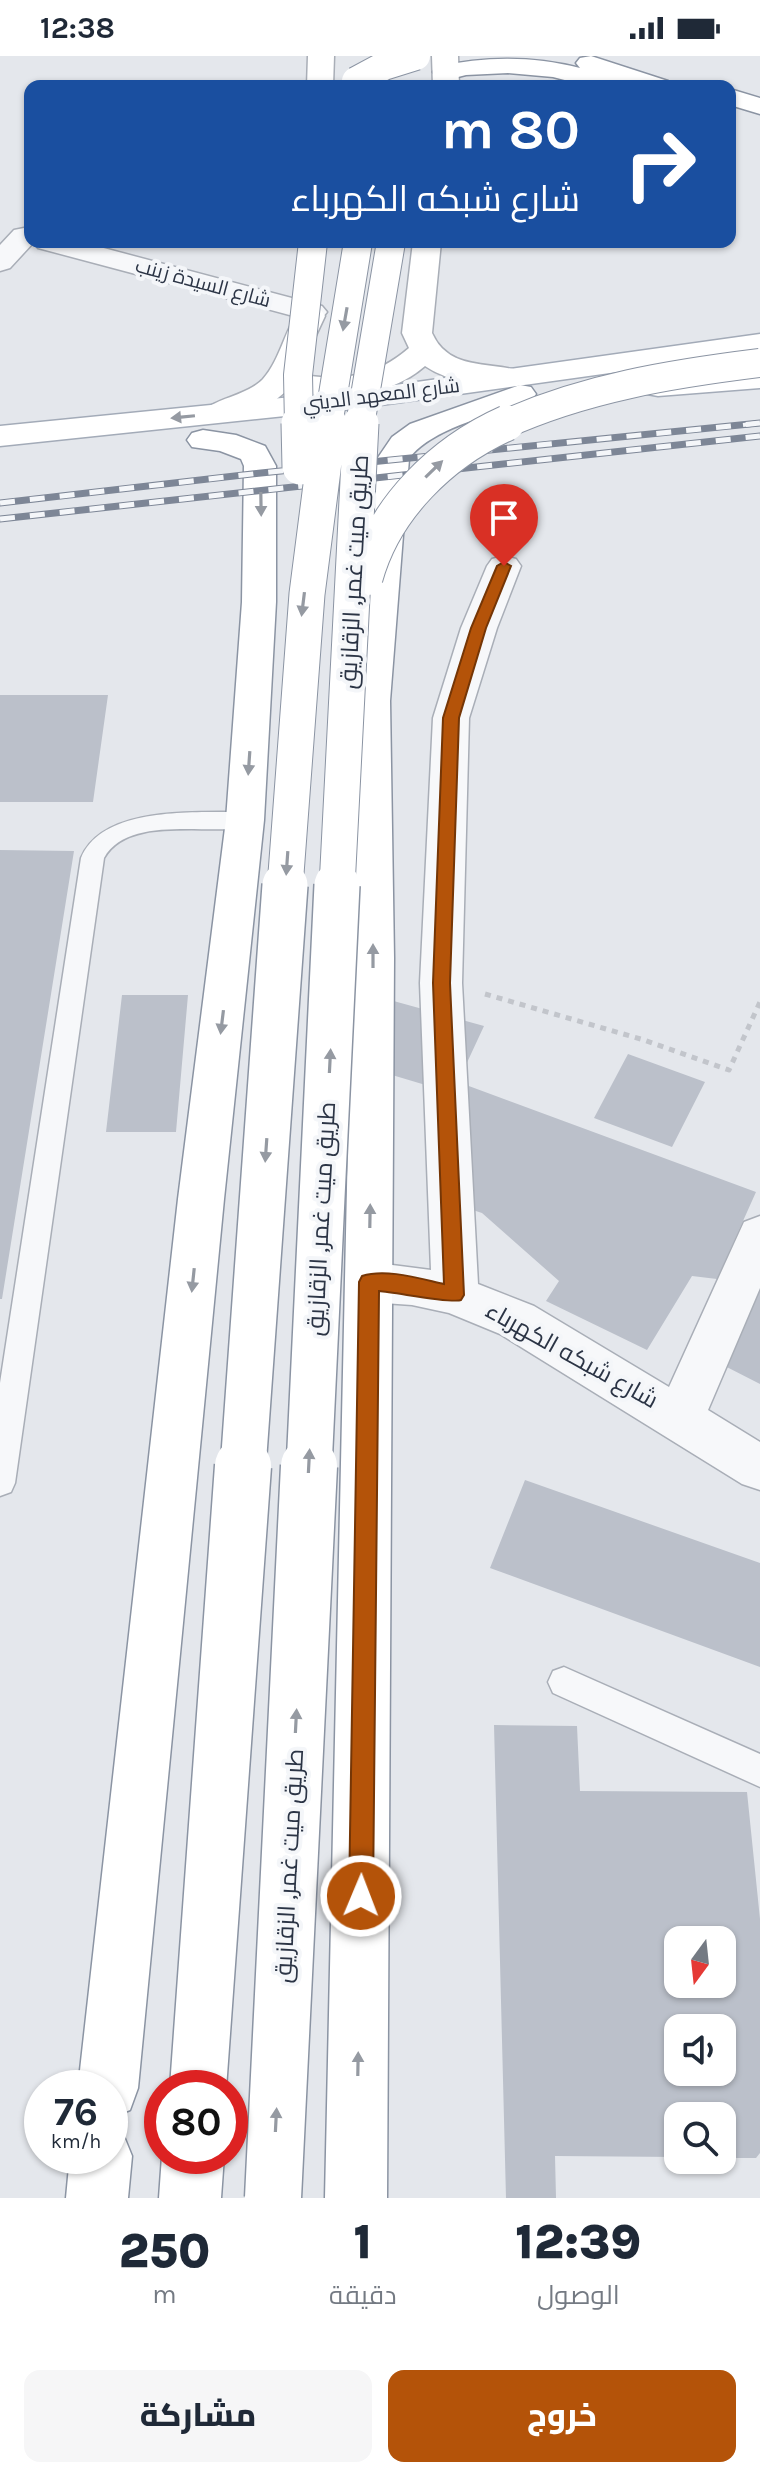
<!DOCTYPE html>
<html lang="ar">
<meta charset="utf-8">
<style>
body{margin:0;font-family:Karla,Cairo,sans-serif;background:#f6f6f7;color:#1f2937;direction:rtl;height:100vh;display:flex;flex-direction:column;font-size:30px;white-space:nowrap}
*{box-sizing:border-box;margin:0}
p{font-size:26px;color:#747a83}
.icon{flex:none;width:44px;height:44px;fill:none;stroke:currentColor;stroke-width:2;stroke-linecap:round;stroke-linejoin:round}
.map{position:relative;height:2142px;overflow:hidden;direction:ltr}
.side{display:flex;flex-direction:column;background:#fff;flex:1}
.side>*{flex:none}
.banner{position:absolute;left:24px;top:24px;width:712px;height:168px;border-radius:16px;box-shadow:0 2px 6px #0004;direction:rtl;background:#1a4fa0;color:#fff;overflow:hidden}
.needle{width:52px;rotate:195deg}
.fabs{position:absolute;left:664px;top:1870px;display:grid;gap:16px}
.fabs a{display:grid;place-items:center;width:72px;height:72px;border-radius:16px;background:#fff;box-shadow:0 2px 6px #0004;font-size:40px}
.speed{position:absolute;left:24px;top:2014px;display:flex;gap:16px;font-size:40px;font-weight:700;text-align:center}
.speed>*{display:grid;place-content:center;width:104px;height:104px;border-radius:50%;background:#fff;box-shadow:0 2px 6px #0004;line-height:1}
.speed small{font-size:20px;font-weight:400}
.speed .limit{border:12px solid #d22;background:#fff;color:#111}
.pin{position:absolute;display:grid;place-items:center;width:68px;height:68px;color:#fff;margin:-82px -34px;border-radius:50% 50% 50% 0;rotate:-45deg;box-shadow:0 0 8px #0007}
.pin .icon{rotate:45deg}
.me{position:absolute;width:88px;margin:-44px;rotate:1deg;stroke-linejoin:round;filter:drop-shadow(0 0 6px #0008)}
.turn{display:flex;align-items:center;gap:28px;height:168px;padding:0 24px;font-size:36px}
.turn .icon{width:104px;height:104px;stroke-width:2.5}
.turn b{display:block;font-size:56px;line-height:68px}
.eta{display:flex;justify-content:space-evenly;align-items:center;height:136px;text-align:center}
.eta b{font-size:48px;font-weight:800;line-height:56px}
.action{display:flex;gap:16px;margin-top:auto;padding:16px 24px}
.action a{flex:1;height:92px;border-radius:16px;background:#b45309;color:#fff;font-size:32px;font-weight:800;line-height:92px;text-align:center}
.action a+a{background:#f6f6f7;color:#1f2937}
.status{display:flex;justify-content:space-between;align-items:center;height:56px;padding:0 40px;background:#fff;direction:ltr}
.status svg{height:22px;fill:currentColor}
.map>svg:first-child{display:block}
.building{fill:#bbc0ca;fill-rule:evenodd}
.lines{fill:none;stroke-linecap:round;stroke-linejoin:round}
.lane-casing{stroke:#a9aeb7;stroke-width:3}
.street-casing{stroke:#a9aeb7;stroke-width:3}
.secondary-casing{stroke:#a9aeb7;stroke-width:3}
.primary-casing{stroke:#a3abb8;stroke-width:3}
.highway-casing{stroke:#8b94a3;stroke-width:3}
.path{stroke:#c2c5cb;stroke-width:5;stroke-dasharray:6 6;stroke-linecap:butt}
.lane{fill:#f7f8fa;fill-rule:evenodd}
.street{fill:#f7f8fa;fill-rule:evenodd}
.secondary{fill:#fff;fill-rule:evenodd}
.primary{fill:#fff;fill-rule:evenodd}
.highway{fill:#fff;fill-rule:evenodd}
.rail-far1-casing{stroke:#7d8696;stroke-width:6}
.rail-casing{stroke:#7d8696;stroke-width:7}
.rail-far1{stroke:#f4f6f9;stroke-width:4;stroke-dasharray:12;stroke-linecap:butt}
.rail{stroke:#f4f6f9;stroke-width:5;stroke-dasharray:15;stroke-linecap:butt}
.highway-bridge-far3-casing{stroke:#8b94a3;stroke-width:30;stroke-linecap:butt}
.highway-bridge-far2-casing{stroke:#8b94a3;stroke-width:37;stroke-linecap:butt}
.highway-bridge-far1-casing{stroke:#8b94a3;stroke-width:48;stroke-linecap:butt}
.highway-bridge-casing{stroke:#8b94a3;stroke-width:59;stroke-linecap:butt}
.highway-bridge-far3{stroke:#fff;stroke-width:28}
.highway-bridge-far2{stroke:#fff;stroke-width:35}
.highway-bridge-far1{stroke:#fff;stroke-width:45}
.highway-bridge{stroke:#fff;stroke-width:56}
.oneway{fill:#959aa2}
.route{fill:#b45309;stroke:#753606;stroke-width:2}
.labels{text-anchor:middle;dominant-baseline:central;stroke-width:8;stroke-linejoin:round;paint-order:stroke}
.far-street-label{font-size:20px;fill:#2b3445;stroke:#f4f6f9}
.street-label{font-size:24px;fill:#2b3445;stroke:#f4f6f9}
</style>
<div class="status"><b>12:38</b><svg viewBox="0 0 49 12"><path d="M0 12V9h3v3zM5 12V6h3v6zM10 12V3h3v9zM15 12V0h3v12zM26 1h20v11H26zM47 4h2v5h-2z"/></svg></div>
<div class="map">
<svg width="760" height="2142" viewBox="0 0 760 2142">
<rect width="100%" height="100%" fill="#e4e7ec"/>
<path class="building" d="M 0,639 L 108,639 L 93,746 L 0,746 Z
M 0,794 L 74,795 L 2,1243 L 0,1243 Z
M 122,939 L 188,939 L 176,1076 L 106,1076 Z
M 390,944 L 484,970 L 458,1026 L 756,1136 L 717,1223 L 692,1220 L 647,1294 L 546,1245 L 559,1225 L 482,1157 L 442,1144 L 449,1036 L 382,1016 Z
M 628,998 L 705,1026 L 672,1091 L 594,1062 Z
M 760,1228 L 760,1328 L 715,1305 Z
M 525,1424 L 760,1507 L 760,1611 L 490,1512 Z
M 494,1669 L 577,1670 L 580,1735 L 747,1736 L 760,1863 L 760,2097 L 756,2102 L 722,2102 L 722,2060 L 678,2060 L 678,2101 L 555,2100 L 556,2142 L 506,2142 ZM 678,1884 L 722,1884 L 722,1928 L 678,1928 ZM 678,1972 L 722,1972 L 722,2016 L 678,2016 Z"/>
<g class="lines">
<defs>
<path id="lane" d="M 245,756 L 253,758 L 256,764 L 253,770 C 213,781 129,757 104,802 L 15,1427 L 11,1436 L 0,1440 L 0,1327 L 81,802 C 103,749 198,757 245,756 Z
M 564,1611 L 760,1698 L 760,1731 L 553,1637 L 548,1626 L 553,1615 Z"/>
<path id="street" d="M 24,172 L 30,173 L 30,186 L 81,186 L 322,250 L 327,256 L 322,262 L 312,265 L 38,192 L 34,186 L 10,212 L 0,215 L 0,189 L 14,174 Z
M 504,500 L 516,503 L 521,510 L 497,572 L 469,662 L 462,927 L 478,1228 L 534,1250 L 669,1331 L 744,1166 L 760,1160 L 760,1232 L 708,1354 L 760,1386 L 760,1434 L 742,1428 L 500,1278 L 449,1257 L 412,1249 L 369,1246 L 352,1240 L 346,1226 L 352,1212 L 369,1206 L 431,1214 L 420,927 L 433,662 L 461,572 L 487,510 L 492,503 Z"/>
<path id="secondary" d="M 308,0 L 334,0 L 333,30 L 307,30 Z
M 432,0 L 458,0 L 459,30 L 433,30 Z
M 413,186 L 441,186 L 432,277 C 448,313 485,306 517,314 L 521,321 L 517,328 C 489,334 449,326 425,310 C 388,342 333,346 287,334 C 268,353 234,370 207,364 L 202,357 C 213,342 247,340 263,323 C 280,304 285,274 299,254 L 310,251 L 321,254 L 325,260 L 298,318 C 340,326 376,321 409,292 L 402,277 Z"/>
<path id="primary" d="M 760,278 L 760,296 L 352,353 L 0,390 L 0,370 L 352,335 Z
M 760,314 L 760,332 L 658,340 L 647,338 L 643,331 L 647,324 L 658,322 Z"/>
<path id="highway" d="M 591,0 L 668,25 L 672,30 L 588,30 L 553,21 L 508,17 L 466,19 L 446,24 L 437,21 L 433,16 L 437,11 C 486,0 531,0 580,12 L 576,7 L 580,2 Z
M 730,33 L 760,42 L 760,58 L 730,49 Z
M 520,329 L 531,331 L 536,338 L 531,345 C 497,357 429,373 409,403 L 390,645 L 394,902 L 387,2142 L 325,2142 L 352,902 L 354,645 L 368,481 L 377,403 L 392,381 L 410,368 Z
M 203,374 L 236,379 L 265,390 L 276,410 L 276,546 L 264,764 L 224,1143 L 138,2032 L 130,2054 L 110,2062 L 110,2032 L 78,2032 L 178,1143 L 226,764 L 242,546 L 244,410 L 241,403 L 220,395 L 192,391 L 187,384 L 192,377 Z
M 110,2073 L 123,2078 L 132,2100 L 128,2142 L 66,2142 L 70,2100 L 110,2100 Z
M 162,2100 L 224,2100 L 221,2142 L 159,2142 Z"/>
</defs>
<use href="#lane" class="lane-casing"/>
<use href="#street" class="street-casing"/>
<use href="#secondary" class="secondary-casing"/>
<use href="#primary" class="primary-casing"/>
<use href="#highway" class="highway-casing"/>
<path class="path" d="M 485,938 L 644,984 L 729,1014 L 760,946"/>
<use href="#lane" class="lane"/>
<use href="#street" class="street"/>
<use href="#secondary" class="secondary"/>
<use href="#primary" class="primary"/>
<use href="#highway" class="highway"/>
<defs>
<path id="rail-far1" d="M 743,369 L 760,367"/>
<path id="rail" d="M 0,447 L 261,417 L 760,367
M 0,463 L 760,380"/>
</defs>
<use href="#rail-far1" class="rail-far1-casing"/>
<use href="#rail" class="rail-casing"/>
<use href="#rail-far1" class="rail-far1"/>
<use href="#rail" class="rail"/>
<defs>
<path id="highway-bridge-far3" d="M 356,25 L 384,10 L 416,0
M 299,369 L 298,319 L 313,186
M 328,369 L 358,186
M 360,369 L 391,186
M 503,369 C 585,332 671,318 760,307"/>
<path id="highway-bridge-far2" d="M 299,367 L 300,411
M 365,522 C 384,452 442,396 507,367
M 285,831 L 307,538 L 329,367
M 337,831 L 361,367"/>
<path id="highway-bridge-far1" d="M 243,1412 L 285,829
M 309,1412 L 337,829"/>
<path id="highway-bridge" d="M 198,2032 L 243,1410
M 273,2142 L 309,1410"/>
</defs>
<use href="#highway-bridge-far3" class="highway-bridge-far3-casing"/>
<use href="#highway-bridge-far2" class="highway-bridge-far2-casing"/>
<use href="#highway-bridge-far1" class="highway-bridge-far1-casing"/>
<use href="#highway-bridge" class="highway-bridge-casing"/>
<use href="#highway-bridge-far3" class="highway-bridge-far3"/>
<use href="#highway-bridge-far2" class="highway-bridge-far2"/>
<use href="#highway-bridge-far1" class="highway-bridge-far1"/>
<use href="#highway-bridge" class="highway-bridge"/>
</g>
<defs><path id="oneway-solid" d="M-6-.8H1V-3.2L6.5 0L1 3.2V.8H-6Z" transform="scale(2)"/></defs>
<g class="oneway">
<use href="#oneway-solid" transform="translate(345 263) rotate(100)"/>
<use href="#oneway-solid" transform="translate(183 361) rotate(174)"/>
<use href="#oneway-solid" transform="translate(434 413) rotate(-44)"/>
<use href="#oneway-solid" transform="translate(261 448) rotate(89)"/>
<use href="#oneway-solid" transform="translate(303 548) rotate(97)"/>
<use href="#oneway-solid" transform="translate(249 707) rotate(94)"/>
<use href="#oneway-solid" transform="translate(287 807) rotate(94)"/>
<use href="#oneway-solid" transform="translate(373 900) rotate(-90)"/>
<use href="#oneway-solid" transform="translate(222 966) rotate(97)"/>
<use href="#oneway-solid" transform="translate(330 1005) rotate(-87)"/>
<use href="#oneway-solid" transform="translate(266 1094) rotate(94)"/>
<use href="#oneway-solid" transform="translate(370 1160) rotate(-89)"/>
<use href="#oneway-solid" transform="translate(193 1224) rotate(96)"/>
<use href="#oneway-solid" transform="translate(309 1405) rotate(-87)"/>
<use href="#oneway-solid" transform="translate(296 1665) rotate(-87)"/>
<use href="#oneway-solid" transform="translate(358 2008) rotate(-89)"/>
<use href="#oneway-solid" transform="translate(276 2064) rotate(-87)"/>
</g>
<path class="route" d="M 504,506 L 511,510 L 486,572 L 459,662 L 450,927 L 464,1239 L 461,1244 C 452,1248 395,1236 379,1235 L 373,1840 L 369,1848 L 361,1852 L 352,1848 L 349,1840 L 359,1226 L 362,1220 C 386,1212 421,1223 444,1228 L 433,927 L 443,662 L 471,572 L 497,510 Z"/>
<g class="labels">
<g class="far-street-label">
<text transform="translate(203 227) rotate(15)">شارع السيدة زينب</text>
<text transform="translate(381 339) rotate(-7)">شارع المعهد الديني</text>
</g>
<g class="street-label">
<text transform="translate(354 516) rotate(-87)">طريق ميت غمر, الزقازيق</text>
<text transform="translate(321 1163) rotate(-87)">طريق ميت غمر, الزقازيق</text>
<text transform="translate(572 1299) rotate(29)">شارع شبكه الكهرباء</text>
<text transform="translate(289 1810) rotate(-87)">طريق ميت غمر, الزقازيق</text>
</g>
</g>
</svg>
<div class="fabs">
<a><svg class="needle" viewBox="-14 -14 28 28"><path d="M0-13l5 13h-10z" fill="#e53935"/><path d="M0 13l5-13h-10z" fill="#747a83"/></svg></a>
<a><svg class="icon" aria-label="sound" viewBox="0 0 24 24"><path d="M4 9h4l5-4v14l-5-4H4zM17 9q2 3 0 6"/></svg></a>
<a><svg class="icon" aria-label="search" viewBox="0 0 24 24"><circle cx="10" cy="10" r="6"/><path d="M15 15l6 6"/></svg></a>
</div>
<div class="speed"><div>76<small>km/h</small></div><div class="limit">80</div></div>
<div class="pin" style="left:504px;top:510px;background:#d93025"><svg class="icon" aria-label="arrive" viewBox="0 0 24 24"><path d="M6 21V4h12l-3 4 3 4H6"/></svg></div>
<svg class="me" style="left:361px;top:1840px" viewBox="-20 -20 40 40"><circle r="17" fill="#b45309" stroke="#fff" stroke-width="3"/><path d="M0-11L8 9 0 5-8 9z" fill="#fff"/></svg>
<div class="banner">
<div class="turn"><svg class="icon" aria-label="right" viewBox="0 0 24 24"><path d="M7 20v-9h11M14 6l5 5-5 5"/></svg><div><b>80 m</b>شارع شبكه الكهرباء</div></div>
</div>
</div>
<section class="side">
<div class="eta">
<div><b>12:39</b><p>الوصول</p></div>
<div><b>1</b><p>دقيقة</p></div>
<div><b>250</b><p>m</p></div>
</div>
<div class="action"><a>خروج</a><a>مشاركة</a></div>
</section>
